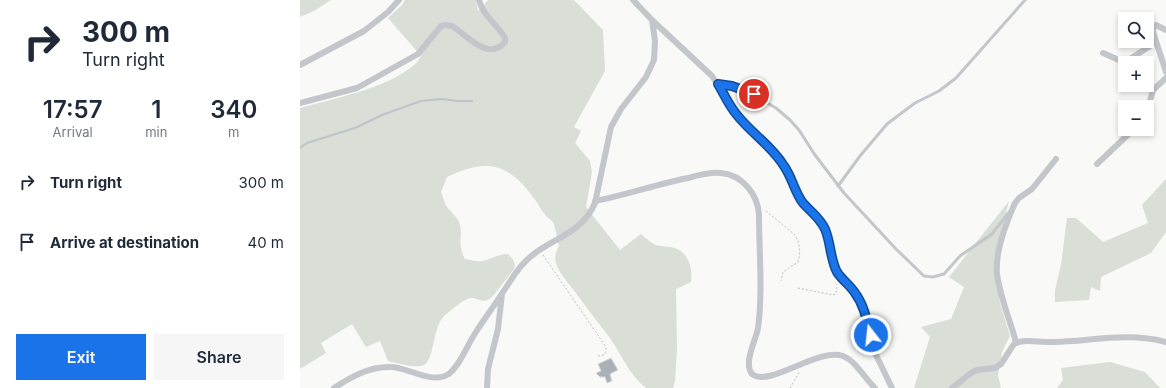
<!DOCTYPE html>
<meta charset="utf-8">
<style>
body{margin:0;font-family:Inter,sans-serif;background:#f6f6f7;color:#1f2937;height:100vh;display:flex;flex-direction:column;font-size:15px;white-space:nowrap}
*{box-sizing:border-box;margin:0}
p{font-size:13px;color:#747a83}
.icon{flex:none;width:22px;height:22px;fill:none;stroke:currentColor;stroke-width:2;stroke-linecap:round;stroke-linejoin:round}
.map{position:relative;flex:1;overflow:hidden}
.side{display:flex;flex-direction:column;background:#fff;width:300px}
.side>*{flex:none}
.top-card{background:#fff;color:#1f2937;overflow:hidden}
.controls{position:absolute;left:818px;top:12px;display:grid;gap:8px}
.controls a{display:grid;place-items:center;width:36px;height:36px;border-radius:0px;background:#fff;box-shadow:0 2px 6px #0003;font-size:20px}
.pin{position:absolute;display:grid;place-items:center;width:34px;height:34px;color:#fff;margin:-17px;border:2px solid #fff;border-radius:50%;box-shadow:0 1px 4px #0007}
.me{position:absolute;width:44px;margin:-22px;rotate:344deg;stroke-linejoin:round;filter:drop-shadow(0 0 3px #0008)}
.turn{display:flex;align-items:center;gap:14px;height:84px;padding:0 16px;font-size:18px}
.turn .icon{width:52px;height:52px;stroke-width:2.5}
.turn b{display:block;font-size:28px;line-height:34px}
.eta{display:flex;justify-content:space-evenly;align-items:center;height:68px;text-align:center}
.eta b{font-size:24px;font-weight:600;line-height:28px}
.primary-button{display:flex;gap:8px;margin-top:auto;padding:8px 16px}
.primary-button a{flex:1;height:46px;border-radius:0px;background:#1a73e8;color:#fff;font-size:16px;font-weight:600;line-height:46px;text-align:center}
.primary-button a+a{background:#f6f6f7;color:#1f2937}
ul{padding:0;list-style:none}
li{display:flex;align-items:center;gap:12px;height:60px;padding:0 16px}
li div{flex:1}
li b{display:block;font-size:15px}
li em{font-style:normal}
main{display:flex;flex:1;min-height:0}
.map>svg:first-child{display:block}
.green{fill:#d9ded6}
.lines{fill:none;stroke-linecap:round;stroke-linejoin:round}
.stream{stroke:#bcc5cb;stroke-width:2}
.building{fill:#a9b1b7;stroke:#dbdbd9}
.path{stroke:#bdbfc2;stroke-width:1;stroke-dasharray:2 2;stroke-linecap:butt}
.service{stroke:#c3c6ca;stroke-width:3}
.minor{stroke:#c3c6ca;stroke-width:6}
.route-casing{stroke:#114b97;stroke-width:10}
.route{stroke:#1a73e8;stroke-width:7}
</style>
<main>
<section class="side">
<div class="top-card">
<div class="turn"><svg class="icon" aria-label="right" viewBox="0 0 24 24"><path d="M7 20v-9h11M14 6l5 5-5 5"/></svg><div><b>300 m</b>Turn right</div></div>
</div>
<div class="eta">
<div><b>17:57</b><p>Arrival</p></div>
<div><b>1</b><p>min</p></div>
<div><b>340</b><p>m</p></div>
</div>
<ul>
<li><svg class="icon" aria-label="right" viewBox="0 0 24 24"><path d="M7 20v-9h11M14 6l5 5-5 5"/></svg><div><b>Turn right</b></div><em>300 m</em></li>
<li><svg class="icon" aria-label="arrive" viewBox="0 0 24 24"><path d="M6 21V4h12l-3 4 3 4H6"/></svg><div><b>Arrive at destination</b></div><em>40 m</em></li>
</ul>
<div class="primary-button"><a>Exit</a><a>Share</a></div>
</section>
<div class="map">
<svg width="866" height="388" viewBox="0 0 866 388">
<rect width="100%" height="100%" fill="#f9f9f7"/>
<path class="green" d="M 0,0 L 31,0 L 14,11 L 0,17 Z
M 105,0 L 176,0 L 178,11 L 188,0 L 274,0 L 303,30 L 305,71 L 274,127 L 281,131 L 275,143 L 290,161 L 292,172 L 286,207 L 320,250 L 341,234 C 345,237 351,243 356,245 C 362,247 369,246 375,248 C 389,253 393,270 391,282 L 376,289 L 377,350 L 375,381 L 373,388 L 346,388 C 329,375 322,355 310,338 C 298,322 285,306 273,289 C 267,282 261,275 257,266 C 254,259 255,253 259,246 C 257,239 256,229 253,222 C 251,220 248,218 246,216 C 242,211 239,206 236,201 C 210,164 189,157 147,177 L 141,192 C 143,197 144,202 147,207 C 151,212 156,216 159,222 C 164,235 156,243 165,259 C 171,260 177,262 182,261 C 191,259 199,254 208,254 C 213,259 216,262 214,269 L 193,296 C 183,306 180,297 170,298 C 164,299 145,314 141,320 C 134,329 133,361 124,365 C 116,369 97,363 88,361 L 80,341 L 66,347 L 52,324 L 21,343 L 26,353 L 0,369 L 0,108 C 35,98 86,89 114,65 C 117,63 119,59 121,56 L 88,18 L 102,5 Z
M 866,179 L 866,232 L 851,253 L 801,277 L 800,291 L 791,287 L 789,300 L 755,302 L 755,290 L 761,265 L 767,218 L 776,218 L 803,242 L 848,223 L 842,205 Z
M 709,201 L 694,261 L 700,303 L 710,336 L 702,352 L 698,375 L 701,388 L 614,388 L 630,337 L 621,327 L 651,319 L 664,287 L 649,277 Z
M 810,362 L 845,372 L 860,388 L 757,388 L 763,380 L 761,368 Z"/>
<g class="lines">
<path class="stream" d="M 0,148 L 7,143 L 55,128 L 82,115 L 121,101 L 142,99 L 157,101 L 172,101"/>
</g>
<path class="building" d="M 311,358 L 318,370 L 310,374 L 312,381 L 307,383 L 305,377 L 300,377 L 296,373 L 301,371 L 298,364 Z"/>
<g class="lines">
<path class="path" d="M 466,211 L 495,235 C 500,244 501,252 498,262 L 483,272 L 481,281
M 243,255 L 306,347 C 307,355 303,356 296,356
M 498,288 L 533,295 L 536,294 L 537,284
M 490,388 L 500,371"/>
<path class="service" d="M 418,84 L 432,86 L 453,95 L 476,108 L 490,120 L 499,130 L 515,155 L 544,193 L 596,249 L 624,276 L 633,277 L 644,274 L 660,256 L 692,234 L 710,211
M 538,186 L 560,156 L 587,124 L 615,103 L 639,91 L 656,78 L 725,0"/>
<path class="minor" d="M 333,0 L 352,20 L 412,76 L 437,115 L 469,146 L 481,161 L 489,174 L 503,203 L 515,214 L 522,224 L 527,237 L 530,253 L 538,274 L 554,291 L 560,301 L 576,355 L 592,388
M 866,30 L 856,25 L 853,26 L 853,32 L 866,72
M 803,53 L 821,61 L 827,61 L 856,42
M 0,65 L 64,31 L 88,12 L 99,0
M 0,103 L 57,88 L 118,54 L 141,26 L 146,25 L 152,26 C 167,35 188,62 205,42 L 205,38 C 197,24 183,16 179,0
M 847,112 L 853,90 L 866,78
M 797,164 L 834,129
M 295,201 C 327,195 357,184 388,178 C 399,175 410,172 421,173 C 443,175 458,195 459,215 C 459,252 463,292 458,328 C 456,340 443,363 452,374 C 469,388 518,347 543,356 C 556,361 565,379 575,388
M 716,342 C 710,320 700,297 697,274 C 695,253 706,223 715,203 L 719,198 L 732,189 L 756,159
M 34,388 C 51,377 70,366 91,367 C 107,367 131,384 147,375 C 158,369 167,346 174,335 C 182,322 192,309 201,295 C 208,285 214,274 222,265 C 244,239 280,238 295,203 L 311,127 L 321,109 L 346,77 L 354,60 L 355,41 L 352,20
M 187,388 L 188,369 L 198,329 L 202,294
M 652,388 L 671,373 L 677,370 L 695,368 L 701,364 L 714,344 C 725,338 741,343 754,342 C 792,341 828,332 866,342"/>
</g>
<g class="lines">
<defs>
<path id="route" d="M 454,94 L 432,86 L 418,84 C 424,94 429,106 437,115 C 451,133 472,146 484,166 C 492,177 495,193 503,203 C 511,212 520,218 525,229 C 531,243 530,259 537,272 C 542,280 550,285 555,293 C 564,305 567,321 571,335"/>
</defs>
<use href="#route" class="route-casing"/>
<use href="#route" class="route"/>
</g>
</svg>
<div class="controls">
<a><svg class="icon" aria-label="search" viewBox="0 0 24 24"><circle cx="10" cy="10" r="6"/><path d="M15 15l6 6"/></svg></a>
<a>+</a>
<a>−</a>
</div>
<div class="pin" style="left:454px;top:94px;background:#d93025"><svg class="icon" aria-label="arrive" viewBox="0 0 24 24"><path d="M6 21V4h12l-3 4 3 4H6"/></svg></div>
<svg class="me" style="left:571px;top:335px" viewBox="-20 -20 40 40"><circle r="17" fill="#1a73e8" stroke="#fff" stroke-width="3"/><path d="M0-11L8 9 0 5-8 9z" fill="#fff"/></svg>
</div>
</main>
